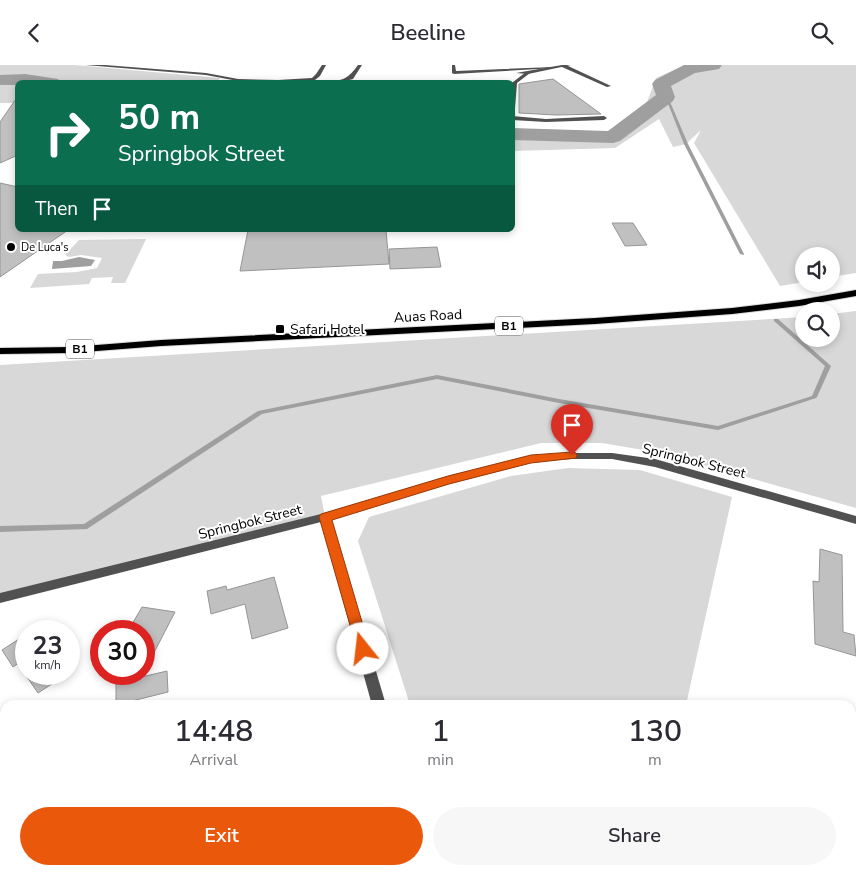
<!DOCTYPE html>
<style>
body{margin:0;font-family:"Nunito Sans",sans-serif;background:#f7f7f7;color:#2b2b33;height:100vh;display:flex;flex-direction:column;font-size:19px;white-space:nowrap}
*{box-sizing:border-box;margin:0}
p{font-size:16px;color:#7c7c81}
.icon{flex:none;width:28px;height:28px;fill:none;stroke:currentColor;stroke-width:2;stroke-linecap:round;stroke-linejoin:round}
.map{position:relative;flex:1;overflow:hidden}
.drawer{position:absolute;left:0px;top:635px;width:856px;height:175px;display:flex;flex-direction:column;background:#fff;border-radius:15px 15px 0 0;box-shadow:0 2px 8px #0003}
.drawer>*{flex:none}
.banner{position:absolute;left:15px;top:15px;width:500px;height:152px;border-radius:8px;box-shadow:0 2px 8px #0003;background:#0b6e4f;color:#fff;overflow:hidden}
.buttons{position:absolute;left:795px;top:182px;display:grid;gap:10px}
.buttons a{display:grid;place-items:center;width:45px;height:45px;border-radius:50%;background:#fff;box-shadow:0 2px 8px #0003;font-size:25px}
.speed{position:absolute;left:15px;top:555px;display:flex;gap:10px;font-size:25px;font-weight:700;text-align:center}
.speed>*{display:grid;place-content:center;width:65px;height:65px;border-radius:50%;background:#fff;box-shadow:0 2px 8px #0003;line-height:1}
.speed small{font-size:12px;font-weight:400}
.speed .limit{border:8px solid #d22;background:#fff;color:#111}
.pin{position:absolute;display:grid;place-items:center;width:42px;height:42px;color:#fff;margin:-51px -21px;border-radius:50% 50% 50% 0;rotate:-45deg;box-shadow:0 0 5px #0007}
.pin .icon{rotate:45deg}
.me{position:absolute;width:55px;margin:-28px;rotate:344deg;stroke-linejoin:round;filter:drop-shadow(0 0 4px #0008)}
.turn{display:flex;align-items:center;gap:18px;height:105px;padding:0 20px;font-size:22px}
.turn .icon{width:65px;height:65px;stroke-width:2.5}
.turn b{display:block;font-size:35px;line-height:42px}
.then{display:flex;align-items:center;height:48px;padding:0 20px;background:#0003;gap:10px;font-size:19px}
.eta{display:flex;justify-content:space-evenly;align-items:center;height:85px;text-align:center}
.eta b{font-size:30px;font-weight:600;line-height:35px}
.button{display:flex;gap:10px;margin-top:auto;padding:10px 20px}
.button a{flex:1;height:58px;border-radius:30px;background:#ea580c;color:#fff;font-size:20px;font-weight:600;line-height:58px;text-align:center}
.button a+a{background:#f7f7f7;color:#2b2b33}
header{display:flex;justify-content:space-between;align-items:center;height:65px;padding:0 20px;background:#fff;font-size:22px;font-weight:600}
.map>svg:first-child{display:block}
.green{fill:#d8d8d8}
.water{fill:#9f9f9f}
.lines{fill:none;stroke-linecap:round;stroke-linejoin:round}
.stream{fill:#9f9f9f;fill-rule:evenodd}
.river{fill:#9f9f9f;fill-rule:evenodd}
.building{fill:#c0c0c0;stroke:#959595}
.primary-casing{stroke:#dbdbdb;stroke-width:2}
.service{fill:#515151;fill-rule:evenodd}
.minor{fill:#515151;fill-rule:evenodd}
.primary{fill:#000;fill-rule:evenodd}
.route{fill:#ea580c;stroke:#983908}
.poi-dot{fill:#000;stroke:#fff;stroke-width:2}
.labels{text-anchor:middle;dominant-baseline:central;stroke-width:4;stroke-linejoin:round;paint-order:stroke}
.far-poi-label{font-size:11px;fill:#000;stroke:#fff;text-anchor:start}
.shield{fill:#fff;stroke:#4c4c4c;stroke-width:1}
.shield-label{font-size:12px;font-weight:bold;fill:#000}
.street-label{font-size:14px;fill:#000;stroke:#fff}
.poi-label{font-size:14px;fill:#000;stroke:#fff;text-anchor:start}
</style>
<header><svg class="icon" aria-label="back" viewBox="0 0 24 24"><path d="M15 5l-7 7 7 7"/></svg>Beeline<svg class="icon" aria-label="search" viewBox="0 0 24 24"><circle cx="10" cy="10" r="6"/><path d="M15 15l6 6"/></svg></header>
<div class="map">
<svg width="856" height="810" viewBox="0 0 856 810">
<rect width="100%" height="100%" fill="#fff"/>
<path class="green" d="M 0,0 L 75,0 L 220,13 L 216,18 L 18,18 L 17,38 L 0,38 Z
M 685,0 L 856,0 L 856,208 L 831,212 L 831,191 L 804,191 L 804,217 L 780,221 L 694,78 L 701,65 L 686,79 L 673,82 L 659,54 L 615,83 L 513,86 L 513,66 L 608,70 L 631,56 L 644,45 L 656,13 Z
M 146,174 L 125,218 L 111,218 L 113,212 L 92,213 L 89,219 L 30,223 L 38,209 L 77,207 L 97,203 L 102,193 L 81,190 L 69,192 L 65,190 L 79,175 Z
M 856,246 L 856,443 L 661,388 L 602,378 L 541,378 L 321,431 L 325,452 L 0,533 L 0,300 L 804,252 L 804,274 L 831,274 L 831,249 Z
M 568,403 L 640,405 L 732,432 L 686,640 L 410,640 L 358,476 L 369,452 L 511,411 Z
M 383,805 L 727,805 L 738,810 L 379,810 Z"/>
<path class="water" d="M 79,192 L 95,195 L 91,201 L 52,204 L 53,196 L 62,196 Z"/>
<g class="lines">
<path class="stream" d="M 665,31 L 668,32 L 688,79 L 744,189 L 744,190 L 740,189 L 684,79 Z
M 774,254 L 778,254 L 831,301 L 817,332 L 816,333 L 718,365 L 559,338 L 437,314 L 262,349 L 87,464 L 0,467 L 0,461 L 84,459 L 258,346 L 437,310 L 559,334 L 718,361 L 812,331 L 825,301 L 774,256 Z"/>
<path class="river" d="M 684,0 L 722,0 L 719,4 L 695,8 L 671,21 L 675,32 L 673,36 L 620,76 L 613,78 L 512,75 L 512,63 L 608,66 L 656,30 L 652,19 L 655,15 Z
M 25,9 L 58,14 L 61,18 L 18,18 L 18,20 L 0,20 L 0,10 Z"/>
</g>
<path class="building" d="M 553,14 L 601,49 L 556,50 L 519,48 L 519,19 Z
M 18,31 L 18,90 L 0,98 L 0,57 Z
M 0,118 L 18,122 L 18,165 L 68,165 L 0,212 Z
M 612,158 L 633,158 L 647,180 L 625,181 Z
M 248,165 L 386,165 L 389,199 L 240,206 Z
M 437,182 L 441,202 L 390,204 L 389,184 Z
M 820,484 L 842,490 L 843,567 L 854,570 L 856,591 L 815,579 L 813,516 L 819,517 Z
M 274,512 L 288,563 L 252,574 L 245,539 L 211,549 L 207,526 L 226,521 L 227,525 Z
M 142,542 L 175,547 L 144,607 L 144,566 L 128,566 Z
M 19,574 L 26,584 L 26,593 L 13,602 L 2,585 Z
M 167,606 L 168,627 L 116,640 L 116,618 Z
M 25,609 L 67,609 L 38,628 Z"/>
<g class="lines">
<defs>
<path id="primary" d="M 856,225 L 856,231 L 799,241 L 732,249 L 595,259 L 161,281 L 71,288 L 0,289 L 0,283 L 71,282 L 161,275 L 595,253 L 732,243 L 799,235 Z"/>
</defs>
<use href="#primary" class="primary-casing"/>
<path class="service" d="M 85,0 L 105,0 L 206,8 L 238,14 L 278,15 L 312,13 L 316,9 L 322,0 L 326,0 L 320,11 L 315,15 C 337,15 344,20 358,0 L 362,0 L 353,14 L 341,17 L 310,17 L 308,16 L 278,17 L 238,16 L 206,10 Z
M 452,0 L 455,0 L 456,6 L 553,2 L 555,3 L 454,9 L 452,8 Z
M 562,0 L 566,0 L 611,21 L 607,22 L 562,2 Z
M 526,7 L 530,8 L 517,18 L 515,43 L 512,44 L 513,17 Z
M 512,51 L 546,54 L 604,51 L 607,53 L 604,55 L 546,57 L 512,55 Z"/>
<path class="minor" d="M 562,0 L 571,0 L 528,9 L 516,8 Z
M 572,388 L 612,388 L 655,394 L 856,451 L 856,459 L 655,402 L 612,394 L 572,394 L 531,397 L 448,419 L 331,454 L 386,640 L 372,640 L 321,457 L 0,538 L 0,528 L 325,448 L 448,411 L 531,391 Z
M 265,805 L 293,805 L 291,810 L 263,810 Z"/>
<use href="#primary" class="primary"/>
</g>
<path class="route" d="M 572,387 L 576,388 L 577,390 L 576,393 L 531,398 L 449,419 L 332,455 L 370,584 L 368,588 L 363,590 L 358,588 L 319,452 L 321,449 L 448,411 L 531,390 Z"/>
<g class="poi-dot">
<circle cx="11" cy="182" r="5"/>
<rect x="275" y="259" width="10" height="10" rx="2.5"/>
</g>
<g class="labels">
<g class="far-poi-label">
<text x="21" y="182">De Luca's</text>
</g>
<g class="shield">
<rect x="495" y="251.5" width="28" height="19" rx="4"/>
<rect x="66" y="274.5" width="28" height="19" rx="4"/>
</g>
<g class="shield-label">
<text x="509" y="261">B1</text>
<text x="80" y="284">B1</text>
</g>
<g class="street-label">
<text transform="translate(428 251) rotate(-3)">Auas Road</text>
<text transform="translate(694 396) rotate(14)">Springbok Street</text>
<text transform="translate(250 457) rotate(-14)">Springbok Street</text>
</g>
<g class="poi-label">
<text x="290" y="264">Safari Hotel</text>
</g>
</g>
</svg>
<div class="buttons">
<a><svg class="icon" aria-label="sound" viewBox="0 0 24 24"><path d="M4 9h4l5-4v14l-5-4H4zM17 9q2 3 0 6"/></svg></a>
<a><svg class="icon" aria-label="search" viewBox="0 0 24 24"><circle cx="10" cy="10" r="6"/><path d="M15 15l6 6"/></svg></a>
</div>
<div class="speed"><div>23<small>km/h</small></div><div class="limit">30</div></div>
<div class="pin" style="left:572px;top:390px;background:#d93025"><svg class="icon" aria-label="arrive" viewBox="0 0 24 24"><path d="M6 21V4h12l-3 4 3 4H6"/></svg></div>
<svg class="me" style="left:363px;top:584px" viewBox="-20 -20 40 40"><circle r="19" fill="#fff"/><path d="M0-13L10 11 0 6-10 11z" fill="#ea580c"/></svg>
<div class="banner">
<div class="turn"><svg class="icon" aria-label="right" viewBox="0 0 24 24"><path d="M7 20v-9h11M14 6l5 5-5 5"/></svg><div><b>50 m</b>Springbok Street</div></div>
<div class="then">Then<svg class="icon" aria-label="arrive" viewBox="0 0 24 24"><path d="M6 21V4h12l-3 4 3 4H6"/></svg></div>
</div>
<section class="drawer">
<div class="eta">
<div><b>14:48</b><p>Arrival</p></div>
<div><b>1</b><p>min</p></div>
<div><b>130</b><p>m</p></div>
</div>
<div class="button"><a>Exit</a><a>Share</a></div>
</section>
</div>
